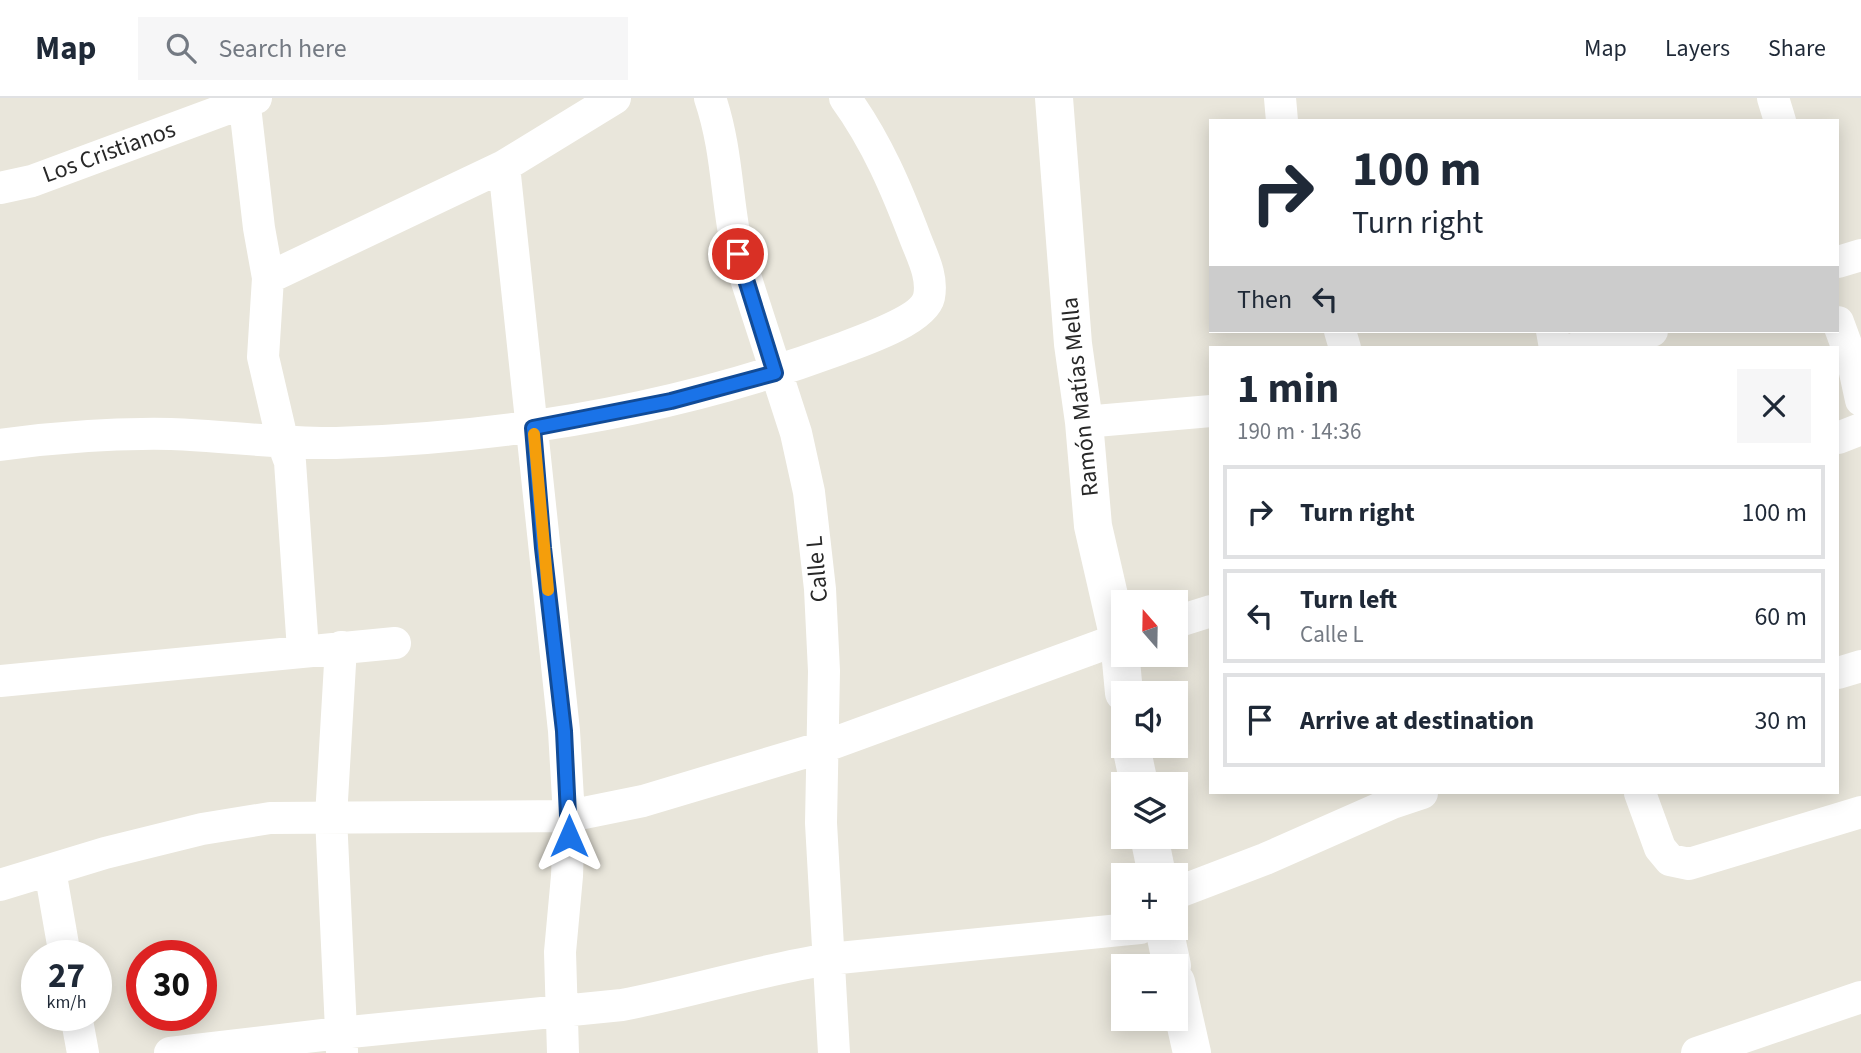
<!DOCTYPE html>
<meta charset="utf-8">
<style>
body{margin:0;font-family:"Source Sans 3",sans-serif;background:#f6f6f7;color:#1f2937;height:100vh;display:flex;flex-direction:column;font-size:26px;white-space:nowrap}
*{box-sizing:border-box;margin:0}
p{font-size:23px;color:#747a83}
.icon{flex:none;width:38px;height:38px;fill:none;stroke:currentColor;stroke-width:2;stroke-linecap:round;stroke-linejoin:round}
.map{position:relative;flex:1;overflow:hidden}
.drawer{position:absolute;left:1209px;top:248px;width:630px;height:448px;display:flex;flex-direction:column;background:#fff;border-radius:0px;box-shadow:0 4px 18px #0003}
.drawer>*{flex:none}
.banner{position:absolute;left:1209px;top:21px;width:630px;height:214px;border-radius:0px;box-shadow:0 4px 18px #0003;background:#fff;color:#1f2937;overflow:hidden}
.needle{width:46px;rotate:340deg}
.tools{position:absolute;left:1111px;top:492px;display:grid;gap:14px}
.tools a{display:grid;place-items:center;width:77px;height:77px;border-radius:0px;background:#fff;box-shadow:0 4px 18px #0003;font-size:35px}
.speed{position:absolute;left:21px;top:842px;display:flex;gap:14px;font-size:35px;font-weight:700;text-align:center}
.speed>*{display:grid;place-content:center;width:91px;height:91px;border-radius:50%;background:#fff;box-shadow:0 4px 18px #0003;line-height:1}
.speed small{font-size:18px;font-weight:400}
.speed .limit{border:10px solid #d22;background:#fff;color:#111}
.pin{position:absolute;display:grid;place-items:center;width:60px;height:60px;color:#fff;margin:-30px;border:4px solid #fff;border-radius:50%;box-shadow:0 2px 7px #0007}
.me{position:absolute;width:77px;margin:-38px;rotate:0deg;stroke-linejoin:round;filter:drop-shadow(0 0 5px #0008)}
.turn{display:flex;align-items:center;gap:24px;height:147px;padding:0 28px;font-size:32px}
.turn .icon{width:91px;height:91px;stroke-width:2.5}
.turn b{display:block;font-size:49px;line-height:60px}
.then{display:flex;align-items:center;height:66px;padding:0 28px;background:#0003;gap:14px;font-size:26px}
.round{display:grid;place-items:center;flex:none;width:74px;height:74px;border-radius:0px;background:#f6f6f7}
.headline{display:flex;align-items:center;justify-content:space-between;height:119px;padding:0 28px}
h1{font-size:42px;font-weight:700;line-height:52px}
ul{padding:0;list-style:none}
li{display:flex;align-items:center;gap:21px;height:94px;margin:0 14px 10px;padding:0 14px;border:4px solid #e0e1e3;border-radius:0px}
li div{flex:1}
li b{display:block;font-size:26px}
li em{font-style:normal}
header{display:flex;align-items:center;gap:42px;box-sizing:border-box;height:98px;padding:0 35px;background:#fff;border-bottom:2px solid #e0e1e3}
header strong{font-size:33px}
nav{display:flex;gap:38px;margin-inline-start:auto;font-size:24px}
.search{width:490px;height:63px;background:#f6f6f7;display:flex;align-items:center;gap:18px;box-sizing:border-box;padding:0 24px;border-radius:0px;color:#747a83;font-size:26px}
.map>svg:first-child{display:block}
.lines{fill:none;stroke-linecap:round;stroke-linejoin:round}
.street{stroke:#fff;stroke-width:32}
.secondary{stroke:#fff;stroke-width:38}
.route-casing{stroke:#114b97;stroke-width:18}
.route{stroke:#1a73e8;stroke-width:12}
.slow{stroke:#f59e0b;stroke-width:12}
.labels{text-anchor:middle;dominant-baseline:central;stroke-width:5;stroke-linejoin:round;paint-order:stroke}
.street-label{font-size:24px;fill:#282828;stroke:#fff}
</style>
<header>
<strong>Map</strong>
<div class="search"><svg class="icon" aria-label="search" viewBox="0 0 24 24"><circle cx="10" cy="10" r="6"/><path d="M15 15l6 6"/></svg>Search here</div>
<nav><a>Map</a><a>Layers</a><a>Share</a></nav>
</header>
<div class="map">
<svg width="1861" height="955" viewBox="0 0 1861 955">
<rect width="100%" height="100%" fill="#e9e6db"/>
<g class="lines">
<path class="street" d="M 244,0 L 259,130 L 268,180 L 263,259 L 283,345 L 290,364 L 303,552
M 710,0 C 728,53 726,103 738,156 L 796,335 L 809,394 L 820,491 L 824,573 L 821,725 L 834,955
M 1280,0 L 1282,23
M 1773,0 L 1780,23
M 504,68 L 564,633 L 569,718 L 567,778 L 560,854 L 563,955
M 0,90 L 32,83 L 256,0
M 1838,164 L 1861,157
M 268,180 L 504,68 L 615,0
M 1838,224 L 1853,265 L 1861,302
M 1340,233 L 1345,250
M 1552,233 L 1555,250
M 1576,250 L 1652,233
M 1084,324 L 1211,313
M 1838,340 L 1861,331
M 0,347 C 57,339 113,335 171,336 C 226,338 281,346 336,345 C 508,340 678,311 840,251 C 861,243 924,222 929,199 C 933,179 923,160 916,142 C 897,92 877,44 845,0
M 1176,524 L 1211,513
M 341,549 L 331,719 L 342,953
M 1838,575 L 1861,568
M 0,583 L 395,545
M 1640,695 L 1660,750 L 1670,762 L 1689,766 L 1861,714
M 50,772 L 65,858
M 0,787 L 105,755 L 202,731 L 270,720 L 569,718 L 643,703 L 823,649 L 1124,539
M 1176,795 L 1265,761 L 1392,705 L 1422,695
M 76,917 L 83,955
M 170,955 L 340,935 L 622,907 C 691,894 759,872 829,861 L 1140,830
M 1697,955 L 1861,899"/>
<path class="secondary" d="M 1054,0 L 1073,246 L 1084,324 L 1093,428 L 1119,541 L 1124,595
M 1131,648 L 1139,686
M 1149,738 L 1157,777
M 1164,830 L 1172,868
M 1176,884 L 1192,955"/>
</g>
<g class="lines">
<defs>
<path id="route" d="M 569,738 L 564,633 L 543,450 L 533,330 L 671,303 L 775,275 L 738,156"/>
</defs>
<use href="#route" class="route-casing"/>
<use href="#route" class="route"/>
<path class="slow" d="M 534,336 L 548,492"/>
</g>
<g class="labels">
<g class="street-label">
<text transform="translate(109 54) rotate(-20)">Los Cristianos</text>
<text transform="translate(1080 299) rotate(-96)">Ramón Matías Mella</text>
<text transform="translate(817 471) rotate(-95)">Calle L</text>
</g>
</g>
</svg>
<div class="tools">
<a><svg class="needle" viewBox="-14 -14 28 28"><path d="M0-13l5 13h-10z" fill="#e53935"/><path d="M0 13l5-13h-10z" fill="#747a83"/></svg></a>
<a><svg class="icon" aria-label="sound" viewBox="0 0 24 24"><path d="M4 9h4l5-4v14l-5-4H4zM17 9q2 3 0 6"/></svg></a>
<a><svg class="icon" aria-label="layers" viewBox="0 0 24 24"><path d="M12 4l9 5-9 5-9-5zM3 14l9 5 9-5"/></svg></a>
<a>+</a>
<a>−</a>
</div>
<div class="speed"><div>27<small>km/h</small></div><div class="limit">30</div></div>
<div class="pin" style="left:738px;top:156px;background:#d93025"><svg class="icon" aria-label="arrive" viewBox="0 0 24 24"><path d="M6 21V4h12l-3 4 3 4H6"/></svg></div>
<svg class="me" style="left:569px;top:738px" viewBox="-20 -20 40 40"><path d="M0-17L14 15 0 8-14 15z" fill="#1a73e8" stroke="#fff" stroke-width="4"/></svg>
<div class="banner">
<div class="turn"><svg class="icon" aria-label="right" viewBox="0 0 24 24"><path d="M7 20v-9h11M14 6l5 5-5 5"/></svg><div><b>100 m</b>Turn right</div></div>
<div class="then">Then<svg class="icon" aria-label="left" viewBox="0 0 24 24"><path d="M17 20v-9H6M10 6l-5 5 5 5"/></svg></div>
</div>
<section class="drawer">
<div class="headline"><div><h1>1 min</h1><p>190 m · 14:36</p></div><a class="round"><svg class="icon" aria-label="close" viewBox="0 0 24 24"><path d="M6 6l12 12M18 6L6 18"/></svg></a></div>
<ul>
<li><svg class="icon" aria-label="right" viewBox="0 0 24 24"><path d="M7 20v-9h11M14 6l5 5-5 5"/></svg><div><b>Turn right</b></div><em>100 m</em></li>
<li><svg class="icon" aria-label="left" viewBox="0 0 24 24"><path d="M17 20v-9H6M10 6l-5 5 5 5"/></svg><div><b>Turn left</b><p>Calle L</p></div><em>60 m</em></li>
<li><svg class="icon" aria-label="arrive" viewBox="0 0 24 24"><path d="M6 21V4h12l-3 4 3 4H6"/></svg><div><b>Arrive at destination</b></div><em>30 m</em></li>
</ul>
</section>
</div>
